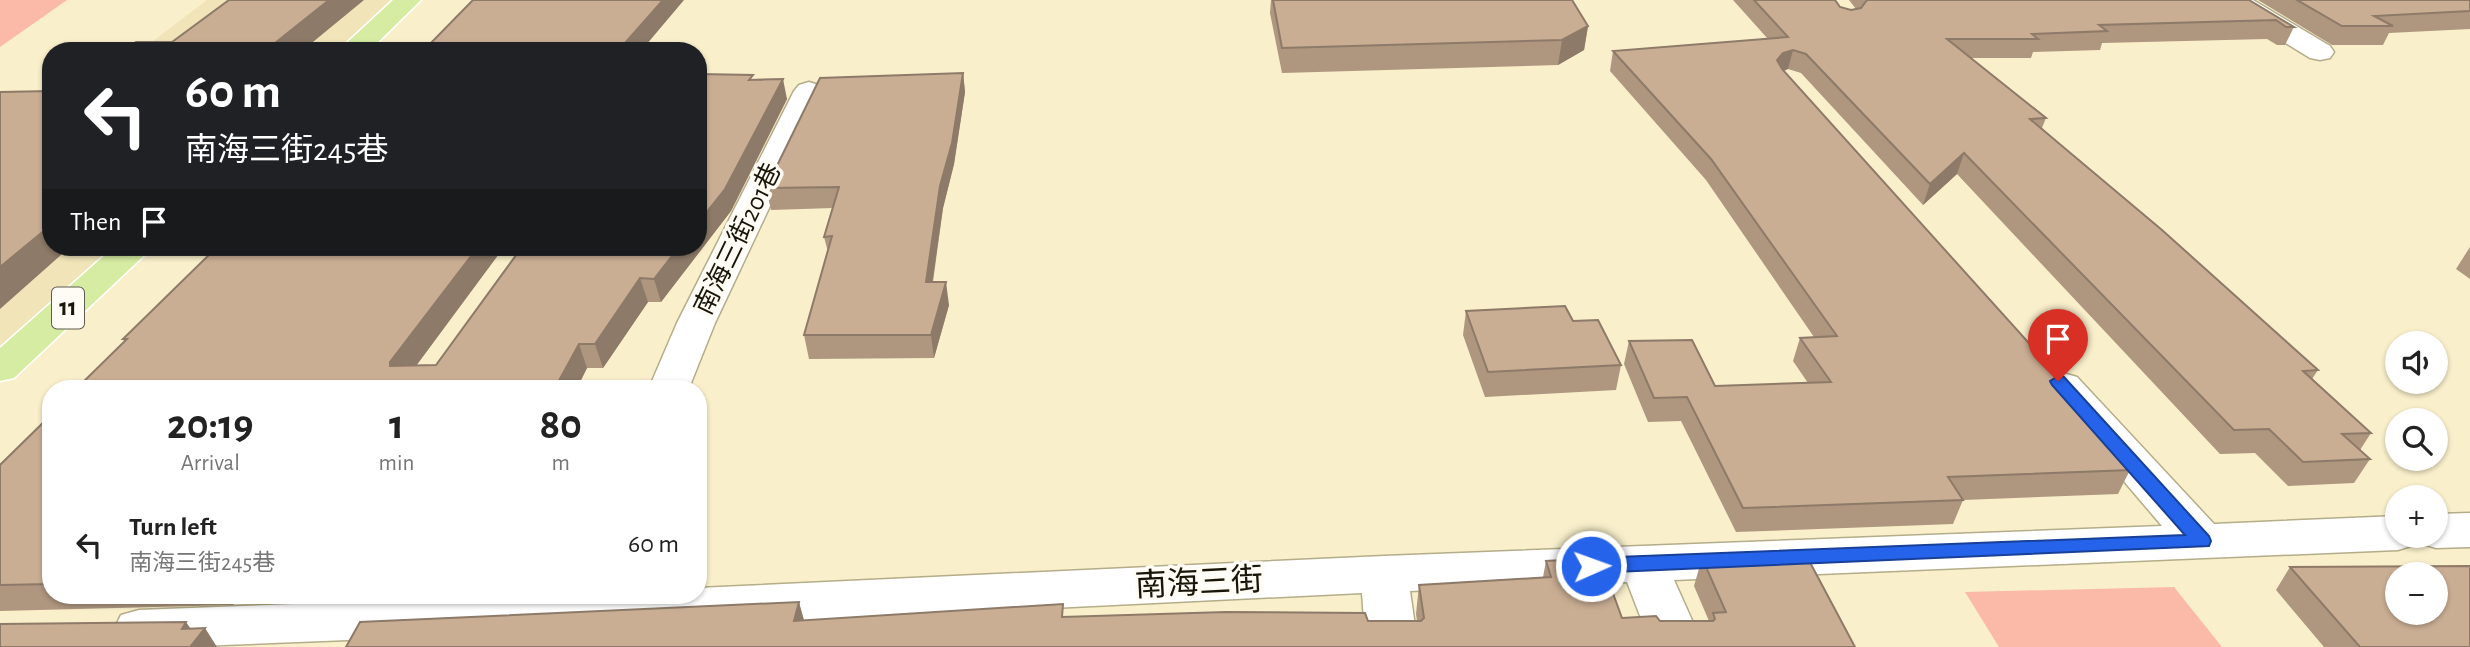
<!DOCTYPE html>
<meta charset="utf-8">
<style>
body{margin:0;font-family:"Alegreya Sans","Noto Sans TC",sans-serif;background:#f2f2f2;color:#222;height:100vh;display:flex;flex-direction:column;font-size:26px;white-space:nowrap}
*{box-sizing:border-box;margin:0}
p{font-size:23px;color:#767676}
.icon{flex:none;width:38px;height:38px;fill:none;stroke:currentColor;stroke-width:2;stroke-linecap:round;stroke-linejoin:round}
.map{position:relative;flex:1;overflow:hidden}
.side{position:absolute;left:42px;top:380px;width:665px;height:224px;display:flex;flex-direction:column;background:#fff;border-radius:28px;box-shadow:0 2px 5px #0004}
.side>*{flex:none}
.hud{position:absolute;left:42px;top:42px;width:665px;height:214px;border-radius:28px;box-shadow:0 2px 5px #0004;background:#202124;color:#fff;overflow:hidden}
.tools{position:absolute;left:2385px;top:331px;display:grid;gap:14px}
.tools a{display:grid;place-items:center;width:63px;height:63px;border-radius:50%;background:#fff;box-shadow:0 2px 5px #0004;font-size:35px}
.pin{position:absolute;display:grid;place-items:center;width:60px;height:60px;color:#fff;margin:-72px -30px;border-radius:50% 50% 50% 0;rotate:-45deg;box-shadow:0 0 7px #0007}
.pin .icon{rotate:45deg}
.me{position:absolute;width:77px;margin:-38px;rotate:88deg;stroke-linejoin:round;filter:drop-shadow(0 0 5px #0008)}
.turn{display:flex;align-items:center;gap:24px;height:147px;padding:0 28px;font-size:32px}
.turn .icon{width:91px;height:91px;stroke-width:2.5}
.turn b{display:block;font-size:49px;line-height:60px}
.then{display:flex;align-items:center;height:66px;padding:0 28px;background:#0003;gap:14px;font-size:26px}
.eta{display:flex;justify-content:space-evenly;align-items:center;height:119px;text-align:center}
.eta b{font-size:42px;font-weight:700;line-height:49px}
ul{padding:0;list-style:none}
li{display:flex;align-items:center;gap:21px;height:91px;padding:0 28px}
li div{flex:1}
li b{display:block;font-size:26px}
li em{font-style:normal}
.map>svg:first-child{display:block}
.built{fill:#f0e4b8}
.green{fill:#fbb9a7}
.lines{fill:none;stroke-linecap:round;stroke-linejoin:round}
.minor-casing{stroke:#b5ac89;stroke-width:3}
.major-casing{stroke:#fff;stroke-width:3}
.minor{fill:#fff;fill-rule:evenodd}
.major{fill:#d6eca2;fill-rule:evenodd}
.wall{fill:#ae967f}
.shaded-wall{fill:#8d7a68}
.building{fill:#caae94;stroke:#8d7a68;stroke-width:2;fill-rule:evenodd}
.route{fill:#2563eb;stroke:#184099;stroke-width:2}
.labels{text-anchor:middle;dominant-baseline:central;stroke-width:7;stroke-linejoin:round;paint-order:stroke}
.shield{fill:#fefcf5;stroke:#5e5b50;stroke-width:2}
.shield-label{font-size:24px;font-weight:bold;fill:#191609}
.street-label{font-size:26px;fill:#191609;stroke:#fefcf5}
.near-street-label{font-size:32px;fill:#191609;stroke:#fefcf5}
</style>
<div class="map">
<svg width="2470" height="647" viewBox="0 0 2470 647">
<rect width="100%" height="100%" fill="#f9efcb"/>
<path class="built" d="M 207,0 L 403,0 L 347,51 L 140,51 Z
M 0,112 L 51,247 L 129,247 L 0,363 Z"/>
<path class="green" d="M 0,0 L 67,0 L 0,47 Z
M 2174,587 L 2222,647 L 1999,647 L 1965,592 Z"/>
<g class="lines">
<defs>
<path id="minor" d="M 2222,0 L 2253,0 L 2330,46 L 2334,52 L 2330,58 L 2320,60 L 2310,58 L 2226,6 Z
M 809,82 L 819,85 L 824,91 L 715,323 L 689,388 L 649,388 L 677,323 L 794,91 L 799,85 Z
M 2063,373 L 2077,377 L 2214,524 L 2398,516 L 2398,536 L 2436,536 L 2436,514 L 2470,513 L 2470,547 L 2436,548 L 2420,543 L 2418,539 L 2414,545 L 2398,550 L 1674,580 L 1704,647 L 1652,647 L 1627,582 L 1410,591 L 1418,647 L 1366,647 L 1362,593 L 576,631 L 172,647 L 135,647 L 121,643 L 114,629 L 121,615 L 139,610 L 527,595 L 698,595 L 698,588 L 1384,556 L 2162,526 L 2043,386 L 2049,377 Z"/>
<path id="major" d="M 393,0 L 421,0 L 369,51 L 338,51 Z
M 114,247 L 153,247 L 14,378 L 0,381 L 0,348 Z"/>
</defs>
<use href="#minor" class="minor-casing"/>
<use href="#major" class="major-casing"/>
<use href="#minor" class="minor"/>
<use href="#major" class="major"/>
</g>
<path class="wall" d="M 1271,0 L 1572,0 L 1588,26 L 1584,50 L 1558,65 L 1282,73 L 1270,13 Z
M 1733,0 L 1835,0 L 1840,7 L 1851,10 L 1856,9 L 1849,0 L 2249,0 L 2294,27 L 2285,45 L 2277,45 L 2267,39 L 2102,43 L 2100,50 L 2033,52 L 2031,58 L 1971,58 L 2046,118 L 2042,128 L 2318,370 L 2312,379 L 2371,433 L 2360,450 L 2370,459 L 2354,483 L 2288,486 L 2255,453 L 2220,454 L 1957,174 L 1923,205 L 1801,73 L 1788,69 L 1784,71 L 2099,421 L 2095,430 L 2130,470 L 2118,494 L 1963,500 L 1953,524 L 1736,532 L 1681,421 L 1648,422 L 1624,364 L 1629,341 L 1715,386 L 1808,383 L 1793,361 L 1800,338 L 1814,337 L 1706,180 L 1610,71 L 1613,51 L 1768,39 Z
M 2258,0 L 2470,0 L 2470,29 L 2389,33 L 2383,45 L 2332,45 Z
M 963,73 L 965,92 L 954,164 L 943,208 L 933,282 L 949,305 L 934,358 L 809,359 L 804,335 L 828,252 L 824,237 L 833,208 L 771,210 L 766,188 Z
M 754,80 L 787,99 L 731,211 L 661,302 L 648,302 L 603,368 L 587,368 L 577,388 L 124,341 L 123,339 L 228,247 L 504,247 L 416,366 L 436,365 Z
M 2470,247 L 2470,279 L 2456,269 Z
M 1466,311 L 1573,321 L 1621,365 L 1616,390 L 1485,397 L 1463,335 Z
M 51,415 L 51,595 L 239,595 L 233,605 L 0,611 L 0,465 Z
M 1702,558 L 1855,647 L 804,621 L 1064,617 L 1417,621 L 1416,614 L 1419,585 L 1543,577 L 1546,561 L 1622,618 L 1660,621 L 1709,621 L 1694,586 Z
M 2290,567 L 2470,647 L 2324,647 L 2276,590 Z"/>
<path class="shaded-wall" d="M 329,0 L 364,0 L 302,51 L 265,51 Z
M 663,0 L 684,0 L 641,51 L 618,51 Z
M 1588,26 L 1584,50 L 1558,65 L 1562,40 Z
M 1793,50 L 1788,69 L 1778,72 L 1777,60 L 1783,53 Z
M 963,73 L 965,92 L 954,164 L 943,208 L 929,305 L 926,282 L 940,186 Z
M 783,79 L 787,99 L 731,211 L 661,302 L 654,279 L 679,247 L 698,247 L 698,223 Z
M 1964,153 L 1957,174 L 1923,205 L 1930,184 Z
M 51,225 L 51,247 L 70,247 L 0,309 L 0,267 Z
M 478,247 L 504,247 L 401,386 L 390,366 L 390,362 Z
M 640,278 L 648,302 L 603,368 L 595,344 Z
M 946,282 L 949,305 L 934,358 L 931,335 Z
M 579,344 L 587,368 L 577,388 L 555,388 Z
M 227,595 L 239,595 L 233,605 Z
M 799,602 L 807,631 L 794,621 Z
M 186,622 L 197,638 L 205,628 L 217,647 L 190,647 L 182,629 Z"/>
<path class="building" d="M 229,0 L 329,0 L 265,51 L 124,51 L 136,42 L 172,42 Z
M 473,0 L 663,0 L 618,51 L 423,51 Z
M 1273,0 L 1572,0 L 1588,26 L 1562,40 L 1282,48 Z
M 1754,0 L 1835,0 L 1840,7 L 1851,10 L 1861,8 L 1867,0 L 2249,0 L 2294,27 L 2286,27 L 2276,20 L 2099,25 L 2107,31 L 2032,34 L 2038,39 L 1947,39 L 2046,118 L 2030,119 L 2162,230 L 2318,370 L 2303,371 L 2371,433 L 2342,434 L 2370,459 L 2303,462 L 2269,429 L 2234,430 L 1964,153 L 1930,184 L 1806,54 L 1793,50 L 1783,53 L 1777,60 L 1782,69 L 2099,421 L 2087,421 L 2130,470 L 1948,477 L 1963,500 L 1743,508 L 1687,397 L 1654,398 L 1629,341 L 1692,340 L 1715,386 L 1831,382 L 1800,338 L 1837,336 L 1711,159 L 1613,51 L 1788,37 Z
M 2297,0 L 2470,0 L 2470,11 L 2374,16 L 2393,26 L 2342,26 Z
M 963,73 L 952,143 L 940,186 L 926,282 L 946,282 L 931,335 L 804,335 L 832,236 L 824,237 L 839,187 L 766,188 L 820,78 Z
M 698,74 L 753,75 L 749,80 L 783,79 L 725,189 L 698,223 Z
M 51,91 L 51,225 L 0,267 L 0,92 Z
M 228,247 L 478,247 L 390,362 L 390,366 L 436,365 L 522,247 L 679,247 L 654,279 L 640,278 L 595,344 L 579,344 L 555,388 L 77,388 L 127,339 L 123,339 L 214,250 L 225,250 Z
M 1565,306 L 1573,321 L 1598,320 L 1621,365 L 1488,372 L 1466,311 Z
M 51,415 L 51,584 L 0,585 L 0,465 Z
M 1805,553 L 1855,647 L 346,647 L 360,622 L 799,602 L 794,621 L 1063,604 L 1062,617 L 1226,612 L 1365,613 L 1368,621 L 1421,621 L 1424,618 L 1419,585 L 1551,577 L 1546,561 L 1600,558 L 1622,618 L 1656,616 L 1660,621 L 1713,621 L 1715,619 L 1713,613 L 1726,612 L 1702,558 Z
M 2470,566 L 2470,647 L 2360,647 L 2290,567 ZM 2398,574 L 2436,574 L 2436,612 L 2398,612 Z
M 186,622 L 182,629 L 205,628 L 190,647 L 0,647 L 0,624 Z"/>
<path class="route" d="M 2058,376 L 2064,377 L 2209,536 L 2211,541 L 2209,546 L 1591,573 L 1584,571 L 1581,566 L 1584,560 L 1591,558 L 2185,535 L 2052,385 L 2050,381 Z"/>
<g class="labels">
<rect class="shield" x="52" y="287.5" width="32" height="41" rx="5"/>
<g class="shield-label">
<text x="68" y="308">11</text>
</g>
<g class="street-label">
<text transform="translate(738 239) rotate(-64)">南海三街201巷</text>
</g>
<g class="near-street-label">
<text transform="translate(1199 583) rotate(-3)">南海三街</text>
</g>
</g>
</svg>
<div class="tools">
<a><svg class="icon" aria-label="sound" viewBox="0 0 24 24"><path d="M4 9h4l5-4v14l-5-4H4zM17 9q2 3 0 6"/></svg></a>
<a><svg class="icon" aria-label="search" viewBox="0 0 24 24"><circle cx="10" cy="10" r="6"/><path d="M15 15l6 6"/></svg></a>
<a>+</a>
<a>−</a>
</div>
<div class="pin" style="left:2058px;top:381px;background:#d93025"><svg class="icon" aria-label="arrive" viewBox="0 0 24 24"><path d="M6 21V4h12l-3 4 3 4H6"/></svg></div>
<svg class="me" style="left:1591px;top:566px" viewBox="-20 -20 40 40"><circle r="17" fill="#2563eb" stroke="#fff" stroke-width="3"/><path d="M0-11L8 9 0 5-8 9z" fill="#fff"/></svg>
<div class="hud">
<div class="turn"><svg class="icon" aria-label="left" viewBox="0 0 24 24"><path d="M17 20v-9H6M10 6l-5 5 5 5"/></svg><div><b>60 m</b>南海三街245巷</div></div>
<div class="then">Then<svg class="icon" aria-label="arrive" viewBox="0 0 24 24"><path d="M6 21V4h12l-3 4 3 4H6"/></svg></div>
</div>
<section class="side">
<div class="eta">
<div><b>20:19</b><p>Arrival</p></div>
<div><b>1</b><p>min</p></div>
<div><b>80</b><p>m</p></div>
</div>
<ul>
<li><svg class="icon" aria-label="left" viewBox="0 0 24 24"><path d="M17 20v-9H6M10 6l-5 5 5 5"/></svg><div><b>Turn left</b><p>南海三街245巷</p></div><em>60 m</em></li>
</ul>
</section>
</div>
